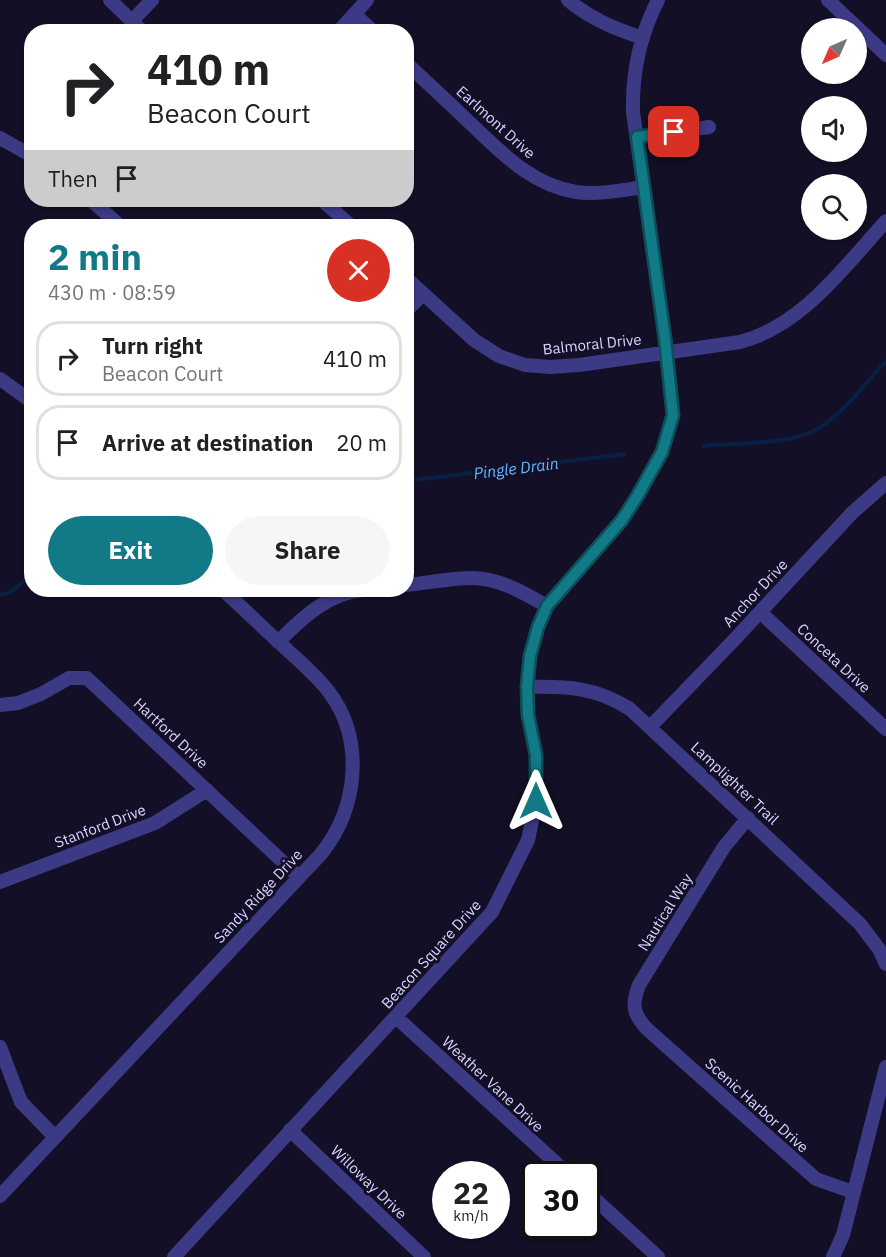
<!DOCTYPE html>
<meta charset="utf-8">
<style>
body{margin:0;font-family:"IBM Plex Sans",sans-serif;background:#f6f6f6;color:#202124;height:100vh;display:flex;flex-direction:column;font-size:22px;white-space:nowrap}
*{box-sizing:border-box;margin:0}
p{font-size:20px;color:#757577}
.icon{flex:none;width:33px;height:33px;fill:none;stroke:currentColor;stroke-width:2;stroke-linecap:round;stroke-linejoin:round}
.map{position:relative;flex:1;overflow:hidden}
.panel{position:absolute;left:24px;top:219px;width:390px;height:378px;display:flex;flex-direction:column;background:#fff;border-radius:24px;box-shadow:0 2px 4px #0004}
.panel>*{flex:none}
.guide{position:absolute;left:24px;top:24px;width:390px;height:183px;border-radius:24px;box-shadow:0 2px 4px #0004;background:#fff;color:#202124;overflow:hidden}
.needle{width:39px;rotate:225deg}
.fabs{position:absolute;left:801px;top:18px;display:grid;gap:12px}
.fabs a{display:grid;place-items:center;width:66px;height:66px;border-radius:50%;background:#fff;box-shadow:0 2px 4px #0004;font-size:30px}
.speed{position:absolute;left:432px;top:1161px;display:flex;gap:12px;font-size:30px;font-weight:700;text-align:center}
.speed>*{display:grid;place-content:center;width:78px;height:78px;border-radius:50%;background:#fff;box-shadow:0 2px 4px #0004;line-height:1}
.speed small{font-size:15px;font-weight:400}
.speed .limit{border:3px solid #111;border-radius:9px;background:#fff;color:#111}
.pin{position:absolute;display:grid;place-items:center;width:51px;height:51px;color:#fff;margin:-26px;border-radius:12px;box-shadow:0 3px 9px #0006}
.me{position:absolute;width:66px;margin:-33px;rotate:0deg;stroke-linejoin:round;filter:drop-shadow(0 0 4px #0008)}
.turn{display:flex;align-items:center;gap:21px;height:126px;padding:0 24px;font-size:27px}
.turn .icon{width:78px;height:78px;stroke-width:2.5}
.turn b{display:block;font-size:42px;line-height:51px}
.then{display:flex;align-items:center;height:57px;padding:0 24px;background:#0003;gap:12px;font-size:22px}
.round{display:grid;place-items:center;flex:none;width:63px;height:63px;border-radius:32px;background:#f6f6f6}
.head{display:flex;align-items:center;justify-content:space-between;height:102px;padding:0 24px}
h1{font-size:36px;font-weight:700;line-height:45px;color:#127987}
.cta{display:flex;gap:12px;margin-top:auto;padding:12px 24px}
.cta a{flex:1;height:69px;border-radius:36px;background:#127987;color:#fff;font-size:24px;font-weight:700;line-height:69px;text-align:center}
.cta a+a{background:#f6f6f6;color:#202124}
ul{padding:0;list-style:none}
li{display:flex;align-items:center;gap:18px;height:75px;margin:0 12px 9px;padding:0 12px;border:3px solid #e0e0e0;border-radius:24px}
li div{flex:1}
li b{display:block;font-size:22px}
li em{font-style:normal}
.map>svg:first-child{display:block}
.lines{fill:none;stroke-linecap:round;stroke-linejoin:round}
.stream{stroke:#0a1f44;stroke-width:4}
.street{stroke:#3d3a85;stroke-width:14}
.route-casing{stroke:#0c4f58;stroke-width:15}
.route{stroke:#127987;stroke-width:10}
.labels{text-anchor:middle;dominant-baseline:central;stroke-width:6;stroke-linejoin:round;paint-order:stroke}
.street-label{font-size:15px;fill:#d9d4ff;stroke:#130f26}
.water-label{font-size:16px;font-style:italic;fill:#62b6ff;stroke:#130f26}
</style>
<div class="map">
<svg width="886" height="1257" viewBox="0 0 886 1257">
<rect width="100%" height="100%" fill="#130f26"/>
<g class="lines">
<path class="stream" d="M 703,446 C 734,443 790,445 817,429 C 844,413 865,384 886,361
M 406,481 L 625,454
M 0,595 L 9,593 L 32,575"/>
<path class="street" d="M 110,0 L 143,32
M 568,0 C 591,19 615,29 643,38
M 828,0 L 886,55
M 354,14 L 374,32
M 132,21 L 152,0
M 338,32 L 367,0
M 406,63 C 428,83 449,103 470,123 C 501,152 531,185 576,192 C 599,195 622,190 644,187
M 637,137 L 709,127
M 0,138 L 32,156
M 91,200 L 120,226
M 322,200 L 351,226
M 406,278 L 474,340 L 499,356 L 525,365 L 550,367 L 579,365 L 740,342 C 802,326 844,267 886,221
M 406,311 L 423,294
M 0,379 L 32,402
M 406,585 C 428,583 451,578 472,578 C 499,578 524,593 547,606
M 760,612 L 886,729
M 278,642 C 302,618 328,593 363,590
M 527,687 C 567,686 595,687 630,709 L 860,924 L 879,949 L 886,964
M 0,705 L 18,703 L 41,694 L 69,678 L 87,678 L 299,877
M 650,727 L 734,640 L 852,513 L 886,483
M 748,818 L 724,847 L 639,985 C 632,1004 632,1013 647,1029 L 816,1179 L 853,1192
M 0,882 L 155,823 L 207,790
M 396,1017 L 568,1174
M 0,1047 L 21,1102 L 55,1137
M 290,1130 L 424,1257
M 586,1191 L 658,1257
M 0,1196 L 321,854 C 358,808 365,740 329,692 C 316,675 299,661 283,646 C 263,628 243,608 223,590
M 174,1257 L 492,912 L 528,840 L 536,801 L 536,755 L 528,715 L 527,687 L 530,656 L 538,627 L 547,606 L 622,520 L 638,495 L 662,452 L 673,415 L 667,352 L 633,112 C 632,72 640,35 658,0
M 833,1257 L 843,1235 L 886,1067"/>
</g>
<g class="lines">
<defs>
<path id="route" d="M 536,801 L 536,755 L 528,715 L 527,687 L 530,656 L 538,627 L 547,606 L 622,520 L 638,495 L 662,452 L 673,415 L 665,339 L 637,137 L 674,132"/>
</defs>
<use href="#route" class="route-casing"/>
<use href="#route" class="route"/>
</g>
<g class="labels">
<g class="street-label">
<text transform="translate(496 122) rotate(42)">Earlmont Drive</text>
<text transform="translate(592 344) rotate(-6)">Balmoral Drive</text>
<text transform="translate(755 593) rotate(-47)">Anchor Drive</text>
<text transform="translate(834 658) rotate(43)">Conceta Drive</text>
<text transform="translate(171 733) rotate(43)">Hartford Drive</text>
<text transform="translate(735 783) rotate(43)">Lamplighter Trail</text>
<text transform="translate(100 826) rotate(-21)">Stanford Drive</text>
<text transform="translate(258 896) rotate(-47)">Sandy Ridge Drive</text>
<text transform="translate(665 912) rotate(-58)">Nautical Way</text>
<text transform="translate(431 954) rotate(-48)">Beacon Square Drive</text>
<text transform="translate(493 1084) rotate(43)">Weather Vane Drive</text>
<text transform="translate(757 1105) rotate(42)">Scenic Harbor Drive</text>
<text transform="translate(369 1182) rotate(44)">Willoway Drive</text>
</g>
<g class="water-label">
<text transform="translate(516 468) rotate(-7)">Pingle Drain</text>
</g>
</g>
</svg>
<div class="fabs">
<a><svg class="needle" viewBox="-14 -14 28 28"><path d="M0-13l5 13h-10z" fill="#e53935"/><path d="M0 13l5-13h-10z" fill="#757577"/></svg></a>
<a><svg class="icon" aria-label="sound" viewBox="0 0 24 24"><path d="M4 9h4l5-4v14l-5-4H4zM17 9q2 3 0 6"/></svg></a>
<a><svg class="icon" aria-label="search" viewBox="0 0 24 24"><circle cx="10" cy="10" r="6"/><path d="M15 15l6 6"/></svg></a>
</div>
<div class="speed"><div>22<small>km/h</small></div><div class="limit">30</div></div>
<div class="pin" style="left:674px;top:132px;background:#d93025"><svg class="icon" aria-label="arrive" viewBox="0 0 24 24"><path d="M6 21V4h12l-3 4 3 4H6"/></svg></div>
<svg class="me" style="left:536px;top:801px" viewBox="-20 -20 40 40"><path d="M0-17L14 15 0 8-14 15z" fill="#127987" stroke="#fff" stroke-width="4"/></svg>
<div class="guide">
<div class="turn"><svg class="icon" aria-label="right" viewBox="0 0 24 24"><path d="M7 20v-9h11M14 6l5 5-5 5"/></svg><div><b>410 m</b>Beacon Court</div></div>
<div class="then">Then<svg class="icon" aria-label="arrive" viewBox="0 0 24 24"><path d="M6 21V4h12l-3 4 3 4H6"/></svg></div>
</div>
<section class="panel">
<div class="head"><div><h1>2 min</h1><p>430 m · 08:59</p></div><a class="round" style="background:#d93025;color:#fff"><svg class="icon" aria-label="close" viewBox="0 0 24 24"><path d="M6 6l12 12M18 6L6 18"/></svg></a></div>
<ul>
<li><svg class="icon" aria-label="right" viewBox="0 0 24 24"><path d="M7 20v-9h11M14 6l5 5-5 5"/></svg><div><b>Turn right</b><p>Beacon Court</p></div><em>410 m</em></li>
<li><svg class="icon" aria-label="arrive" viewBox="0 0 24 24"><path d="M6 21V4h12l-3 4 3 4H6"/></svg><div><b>Arrive at destination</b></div><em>20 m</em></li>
</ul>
<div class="cta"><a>Exit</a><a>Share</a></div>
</section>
</div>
